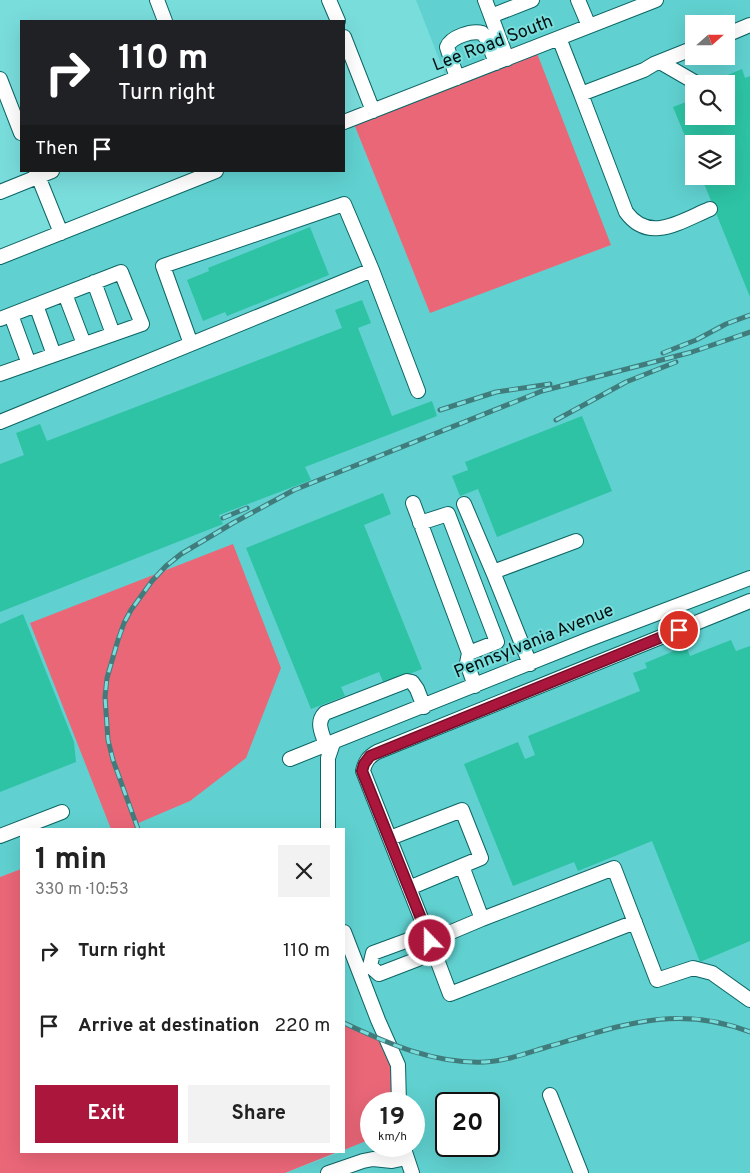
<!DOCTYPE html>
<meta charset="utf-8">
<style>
body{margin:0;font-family:Overpass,sans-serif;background:#f2f2f2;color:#222;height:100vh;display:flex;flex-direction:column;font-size:19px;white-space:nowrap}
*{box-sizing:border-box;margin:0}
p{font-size:16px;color:#767676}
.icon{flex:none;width:28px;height:28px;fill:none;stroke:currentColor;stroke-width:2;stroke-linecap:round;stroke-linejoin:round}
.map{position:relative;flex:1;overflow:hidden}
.sheet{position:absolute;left:20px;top:828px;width:325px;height:325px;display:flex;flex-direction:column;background:#fff;border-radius:0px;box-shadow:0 5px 20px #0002}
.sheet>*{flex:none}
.guide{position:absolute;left:20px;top:20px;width:325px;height:152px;border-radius:0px;box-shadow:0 5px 20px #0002;background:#202124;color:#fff;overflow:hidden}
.needle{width:32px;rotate:69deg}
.controls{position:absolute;left:685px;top:15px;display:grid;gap:10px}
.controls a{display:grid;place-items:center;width:50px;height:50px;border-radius:0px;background:#fff;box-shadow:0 5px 20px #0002;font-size:25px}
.speed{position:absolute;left:360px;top:1092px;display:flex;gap:10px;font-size:25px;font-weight:700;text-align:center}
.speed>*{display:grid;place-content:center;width:65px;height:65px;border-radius:50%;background:#fff;box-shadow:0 5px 20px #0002;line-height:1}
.speed small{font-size:12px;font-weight:400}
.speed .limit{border:2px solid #111;border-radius:8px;background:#fff;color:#111}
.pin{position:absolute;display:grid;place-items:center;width:42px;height:42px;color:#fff;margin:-21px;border:2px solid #fff;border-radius:50%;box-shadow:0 1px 5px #0007}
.me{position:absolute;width:55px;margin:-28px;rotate:338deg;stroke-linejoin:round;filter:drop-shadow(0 0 4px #0008)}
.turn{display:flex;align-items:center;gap:18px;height:105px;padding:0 15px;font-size:22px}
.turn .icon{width:65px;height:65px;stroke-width:2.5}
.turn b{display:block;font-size:35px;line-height:42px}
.then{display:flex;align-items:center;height:48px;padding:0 15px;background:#0003;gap:10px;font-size:19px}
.round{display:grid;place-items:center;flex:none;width:52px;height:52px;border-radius:0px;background:#f2f2f2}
.headline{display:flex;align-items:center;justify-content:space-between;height:85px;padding:0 15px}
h1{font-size:30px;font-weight:700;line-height:38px}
.cta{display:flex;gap:10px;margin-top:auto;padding:10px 15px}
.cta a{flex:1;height:58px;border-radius:0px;background:#ab163d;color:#fff;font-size:20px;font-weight:700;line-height:58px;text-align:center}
.cta a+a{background:#f2f2f2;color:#222}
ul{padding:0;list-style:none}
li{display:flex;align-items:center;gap:15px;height:75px;padding:0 15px}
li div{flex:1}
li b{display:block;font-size:19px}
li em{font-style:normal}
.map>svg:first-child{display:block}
.built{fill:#60d1d0;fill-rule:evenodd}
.forest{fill:#ea6778}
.building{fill:#2dc3a4}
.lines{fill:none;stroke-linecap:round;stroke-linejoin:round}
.minor-casing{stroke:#0c6564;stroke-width:16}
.minor{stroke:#fff;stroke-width:14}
.rail-casing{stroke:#407c7c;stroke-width:5}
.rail{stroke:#79dddc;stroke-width:3;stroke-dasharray:9;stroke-linecap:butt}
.route-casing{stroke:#6f0e28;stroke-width:12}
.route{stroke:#ab163d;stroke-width:9}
.labels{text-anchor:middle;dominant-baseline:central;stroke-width:4;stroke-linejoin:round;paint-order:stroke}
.street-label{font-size:18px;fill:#000f0f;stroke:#79dddc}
</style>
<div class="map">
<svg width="750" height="1173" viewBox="0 0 750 1173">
<rect width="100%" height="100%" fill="#79dddc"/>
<path class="built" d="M 416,0 L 750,0 L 750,1173 L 285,1173 L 344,1151 L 344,1150 L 371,1139 L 371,1146 L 414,1146 L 414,1104 L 399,1104 L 388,1043 L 344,1023 L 344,829 L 138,829 L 136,824 L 125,829 L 21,829 L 21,869 L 0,877 L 0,257 L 216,171 L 344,171 L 344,123 L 352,119 L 430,312 L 611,245 L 448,82 ZM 694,24 L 726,24 L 726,56 L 694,56 ZM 694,84 L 726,84 L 726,116 L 694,116 ZM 694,144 L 726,144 L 726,176 L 694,176 ZM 446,1104 L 489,1104 L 489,1146 L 446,1146 Z"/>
<path class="forest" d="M 535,48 L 611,245 L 430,313 L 352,119 Z
M 233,544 L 281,668 L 246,758 L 190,801 L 136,824 L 138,829 L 111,829 L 30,623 Z
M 21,869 L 21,1151 L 340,1151 L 285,1173 L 0,1173 L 0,877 Z
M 344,1023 L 388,1043 L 399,1104 L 371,1104 L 371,1139 L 344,1150 Z"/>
<path class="building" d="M 742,69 L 745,78 L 750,76 L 750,297 L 701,176 L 726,176 L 726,144 L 694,144 L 694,158 L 673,107 L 694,99 L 694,116 L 726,116 L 726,84 L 712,84 L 711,82 Z
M 310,227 L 329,275 L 227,316 L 225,312 L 203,321 L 187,280 L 209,271 L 208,268 Z
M 362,300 L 371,323 L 358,328 L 392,416 L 432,401 L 437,416 L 305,467 L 311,480 L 219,515 L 223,524 L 0,612 L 0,464 L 24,455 L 16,433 L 40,424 L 47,441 L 342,328 L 335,310 Z
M 582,416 L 612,491 L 497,537 L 478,489 L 460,496 L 452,476 L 468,470 L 465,462 Z
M 383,493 L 391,514 L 364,525 L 422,669 L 384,684 L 379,672 L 341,687 L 345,696 L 311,709 L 246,548 Z
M 23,614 L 74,742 L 76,762 L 0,792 L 0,624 Z
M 731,640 L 736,651 L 750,646 L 750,941 L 700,962 L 652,841 L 578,871 L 574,862 L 513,886 L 464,764 L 518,742 L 525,759 L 535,755 L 528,736 L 640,691 L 633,673 L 647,668 L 645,663 L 686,646 L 690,656 Z"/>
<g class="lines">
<defs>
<path id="minor" d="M 157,0 L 165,21
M 329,0 L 338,21
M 485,0 L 491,16
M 578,0 L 589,26
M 726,35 L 750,25
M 344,37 L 373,111
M 559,38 L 581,94 L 644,70 L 654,64 L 694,48
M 507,59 L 491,16 L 532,0
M 660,62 L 698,84
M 457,78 L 447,47 C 451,37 472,30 482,33 L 487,39 L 496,63
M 0,79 L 21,133
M 581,94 L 626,212 C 649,244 681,221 710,209
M 344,122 L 656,0
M 36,171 L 61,233
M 0,192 L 52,171
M 0,257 L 216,171
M 94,282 L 113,334
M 65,294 L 84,344
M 36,305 L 54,355
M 11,315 L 29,364
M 0,319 L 121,272 L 142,324 L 0,374
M 191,344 L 163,266 L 344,204 L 372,270 L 418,391
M 0,422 L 372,270
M 413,503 L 469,653 L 467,663 L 475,686
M 464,504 L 493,572
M 420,523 L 448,514 L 497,642 L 469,653
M 750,601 L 377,752 C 368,757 365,762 363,771 L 430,941 L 482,919 L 614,868 L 657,980 L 693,968 L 712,973 L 750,1000
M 530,664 L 493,572 L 576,541
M 326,746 C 323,734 315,723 325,713 L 407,681 L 412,682 L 417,689 L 424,707
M 290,759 L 587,640 L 750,578
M 328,829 L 328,758 L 333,743
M 0,836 L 62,812
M 390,838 L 462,810 L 481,858 L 409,888
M 462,866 L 482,919
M 344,932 L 378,1020 L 398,1065 L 399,1104
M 370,966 L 379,974 L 418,959 L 422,945 L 430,941 L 450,994 L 635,922
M 370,966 L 373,953 L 411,939 L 422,945
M 550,1095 L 581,1173
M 403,1146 L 412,1173
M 328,1173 L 363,1161 L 373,1159 L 392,1161 L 406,1158"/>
</defs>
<use href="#minor" class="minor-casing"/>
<use href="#minor" class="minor"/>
<defs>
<path id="rail" d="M 663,353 L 696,340 L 726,324 L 750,315
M 440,410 L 496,392 L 550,384
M 556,420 L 626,382 L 676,362
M 223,518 L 247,508
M 138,829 L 113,760 L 108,740 L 105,697 L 107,678 L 118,640 L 124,623 L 131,610 L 152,581 L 166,566 L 181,554 L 233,523 L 294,490 L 542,391 L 692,352 L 750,332
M 344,1023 C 389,1044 434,1064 485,1062 C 506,1061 527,1053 547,1047 C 620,1026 675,1003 750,1032"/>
</defs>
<use href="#rail" class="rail-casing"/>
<use href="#rail" class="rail"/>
</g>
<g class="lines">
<defs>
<path id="route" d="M 430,941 L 362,771 L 364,764 L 370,756 L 679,630"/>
</defs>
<use href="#route" class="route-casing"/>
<use href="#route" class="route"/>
</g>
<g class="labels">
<g class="street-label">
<text transform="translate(493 44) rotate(-21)">Lee Road South</text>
<text transform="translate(534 642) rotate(-22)">Pennsylvania Avenue</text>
</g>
</g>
</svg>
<div class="controls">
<a><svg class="needle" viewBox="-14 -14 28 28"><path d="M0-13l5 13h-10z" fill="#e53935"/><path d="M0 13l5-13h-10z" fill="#767676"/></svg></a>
<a><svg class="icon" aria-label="search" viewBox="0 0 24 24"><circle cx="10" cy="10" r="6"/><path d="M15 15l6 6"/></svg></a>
<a><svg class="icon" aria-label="layers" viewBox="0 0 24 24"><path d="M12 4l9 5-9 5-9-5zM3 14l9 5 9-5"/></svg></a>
</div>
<div class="speed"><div>19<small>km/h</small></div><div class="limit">20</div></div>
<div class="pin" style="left:679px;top:630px;background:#d93025"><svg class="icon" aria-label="arrive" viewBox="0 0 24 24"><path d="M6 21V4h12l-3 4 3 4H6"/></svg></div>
<svg class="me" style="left:430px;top:941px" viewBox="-20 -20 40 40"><circle r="17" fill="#ab163d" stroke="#fff" stroke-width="3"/><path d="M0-11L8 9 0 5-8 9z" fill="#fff"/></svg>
<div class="guide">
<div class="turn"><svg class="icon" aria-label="right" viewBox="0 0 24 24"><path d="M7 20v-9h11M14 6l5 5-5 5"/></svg><div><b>110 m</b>Turn right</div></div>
<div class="then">Then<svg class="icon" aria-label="arrive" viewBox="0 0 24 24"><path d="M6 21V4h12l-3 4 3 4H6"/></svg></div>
</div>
<section class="sheet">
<div class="headline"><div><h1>1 min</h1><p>330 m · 10:53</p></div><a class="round"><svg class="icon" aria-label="close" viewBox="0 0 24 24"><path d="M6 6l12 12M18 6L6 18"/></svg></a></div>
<ul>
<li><svg class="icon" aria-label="right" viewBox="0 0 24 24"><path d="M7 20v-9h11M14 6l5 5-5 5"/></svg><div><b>Turn right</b></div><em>110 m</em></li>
<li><svg class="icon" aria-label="arrive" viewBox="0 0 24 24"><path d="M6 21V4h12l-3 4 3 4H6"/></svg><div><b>Arrive at destination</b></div><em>220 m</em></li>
</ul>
<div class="cta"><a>Exit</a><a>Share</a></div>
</section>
</div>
